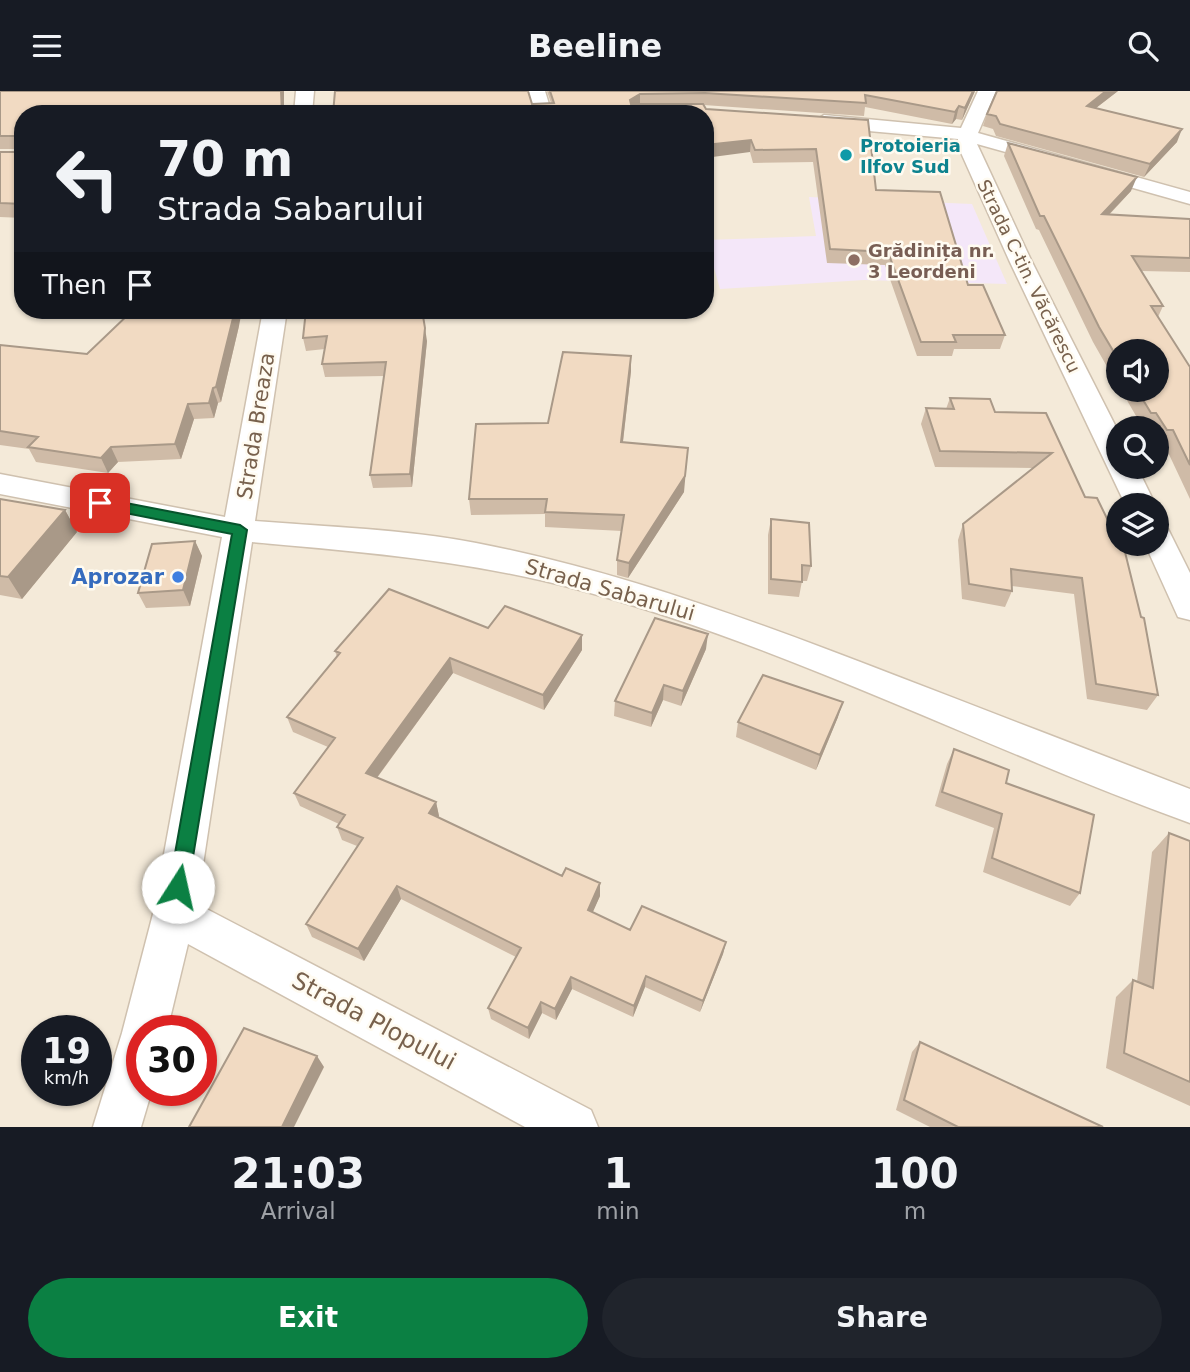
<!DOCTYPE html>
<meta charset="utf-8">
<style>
body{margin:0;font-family:"DejaVu Sans",sans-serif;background:#20242c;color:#f1f3f6;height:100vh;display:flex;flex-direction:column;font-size:26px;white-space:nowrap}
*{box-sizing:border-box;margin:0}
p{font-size:23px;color:#9ea1a6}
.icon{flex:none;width:38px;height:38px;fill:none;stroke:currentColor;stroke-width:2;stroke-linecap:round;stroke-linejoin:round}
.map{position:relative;height:1036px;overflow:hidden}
.panel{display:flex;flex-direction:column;background:#171b24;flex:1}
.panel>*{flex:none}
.banner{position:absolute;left:14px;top:14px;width:700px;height:214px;border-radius:28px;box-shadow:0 2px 5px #0004;background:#171b24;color:#f1f3f6;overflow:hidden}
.buttons{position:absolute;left:1106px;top:248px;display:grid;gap:14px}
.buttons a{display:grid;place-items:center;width:63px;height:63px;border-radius:50%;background:#171b24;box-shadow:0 2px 5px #0004;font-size:35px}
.speed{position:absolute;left:21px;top:924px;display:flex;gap:14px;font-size:35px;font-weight:700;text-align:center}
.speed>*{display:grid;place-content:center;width:91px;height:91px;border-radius:50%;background:#171b24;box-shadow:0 2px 5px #0004;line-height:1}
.speed small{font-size:18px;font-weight:400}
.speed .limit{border:10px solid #d22;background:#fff;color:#111}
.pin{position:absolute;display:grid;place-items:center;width:60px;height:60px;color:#fff;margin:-30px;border-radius:14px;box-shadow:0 4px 10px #0006}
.me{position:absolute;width:77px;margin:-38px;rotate:10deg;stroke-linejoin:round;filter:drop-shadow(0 0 5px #0008)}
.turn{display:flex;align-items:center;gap:24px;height:147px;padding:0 28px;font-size:32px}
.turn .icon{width:91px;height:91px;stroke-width:2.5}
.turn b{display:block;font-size:49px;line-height:60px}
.then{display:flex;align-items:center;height:66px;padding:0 28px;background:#0003;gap:14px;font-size:26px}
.eta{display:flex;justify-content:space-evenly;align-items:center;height:119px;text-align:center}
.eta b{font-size:42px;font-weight:700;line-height:49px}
.button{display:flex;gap:14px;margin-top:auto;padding:14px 28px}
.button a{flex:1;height:80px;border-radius:42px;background:#0b8043;color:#fff;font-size:28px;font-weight:700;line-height:80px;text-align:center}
.button a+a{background:#20242c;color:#f1f3f6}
header{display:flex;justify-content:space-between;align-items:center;height:91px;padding:0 28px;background:#171b24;font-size:32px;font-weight:700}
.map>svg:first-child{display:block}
.residential{fill:#f4ead9;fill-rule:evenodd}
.education{fill:#f4e7f9}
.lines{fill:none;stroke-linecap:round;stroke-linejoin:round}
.street-casing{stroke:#cfc1af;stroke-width:3}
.street{fill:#fff;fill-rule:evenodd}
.wall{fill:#cfbba7}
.shaded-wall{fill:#a99988}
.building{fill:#f1dac2;stroke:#a99988;stroke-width:2}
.route{fill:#0b8043;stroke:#07532c;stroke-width:2}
.culture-dot{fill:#0f9aa8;stroke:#fffbf1;stroke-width:2.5}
.education-dot{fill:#8d6e63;stroke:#fffbf1;stroke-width:2.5}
.shop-dot{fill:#3f7fe0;stroke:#fffbf1;stroke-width:2.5}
.labels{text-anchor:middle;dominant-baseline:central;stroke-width:5;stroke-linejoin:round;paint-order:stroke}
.far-culture-label{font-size:18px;font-weight:bold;fill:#0d838f;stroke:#fffbf1;text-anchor:start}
.far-education-label{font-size:18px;font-weight:bold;fill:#785e54;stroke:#fffbf1;text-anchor:start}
.far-street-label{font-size:18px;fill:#78614d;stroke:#fffbf1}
.street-label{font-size:21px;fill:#78614d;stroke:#fffbf1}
.shop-label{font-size:21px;font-weight:bold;fill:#366cbe;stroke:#fffbf1;text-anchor:end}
.near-street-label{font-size:24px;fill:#78614d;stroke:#fffbf1}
</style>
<header><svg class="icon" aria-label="menu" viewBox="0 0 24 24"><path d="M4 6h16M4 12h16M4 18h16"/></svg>Beeline<svg class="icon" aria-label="search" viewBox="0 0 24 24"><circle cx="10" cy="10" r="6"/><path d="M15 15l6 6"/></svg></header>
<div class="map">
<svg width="1190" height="1036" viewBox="0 0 1190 1036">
<rect width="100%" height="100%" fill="#fcf7ea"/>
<path class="residential" d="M 0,0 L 1190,0 L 1190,1036 L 0,1036 ZM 23,23 L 705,23 L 705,219 L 23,219 ZM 1118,261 L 1157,261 L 1157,299 L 1118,299 ZM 1118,338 L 1157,338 L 1157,376 L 1118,376 ZM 1118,415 L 1157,415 L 1157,453 L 1118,453 ZM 37,940 L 96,940 L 96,999 L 37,999 ZM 142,940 L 201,940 L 201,999 L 142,999 Z"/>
<path class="education" d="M 809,106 L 972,113 L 1007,193 L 864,189 L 720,198 L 706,149 L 816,145 Z"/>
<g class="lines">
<defs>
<path id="street" d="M 296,0 L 314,0 L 312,23 L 294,23 Z
M 527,0 L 545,0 L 552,23 L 534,23 Z
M 978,0 L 996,0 L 978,42 L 1190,101 L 1190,113 L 977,53 L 1031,169 L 1118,340 L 1118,376 L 1137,376 L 1156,415 L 1126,415 L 1009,169 L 958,55 L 958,48 L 824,36 L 815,30 L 824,24 L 961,37 Z
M 263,219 L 287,219 L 255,430 C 328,436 404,438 476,452 C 620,480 757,531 894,584 C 993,622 1091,660 1190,698 L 1190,732 C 985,658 788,555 576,498 C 468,469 362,461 252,451 L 197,813 L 591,1019 L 598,1036 L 525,1036 L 188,853 L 167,940 L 142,940 L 142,999 L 152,999 L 141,1036 L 93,1036 L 122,942 L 153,823 L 222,446 L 0,403 L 0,383 L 225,426 Z
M 1157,435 L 1168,438 L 1190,482 L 1190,529 L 1178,526 L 1145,453 L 1157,453 Z"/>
</defs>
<use href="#street" class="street-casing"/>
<use href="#street" class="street"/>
</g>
<path class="wall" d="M 0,0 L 284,0 L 284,23 L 23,23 L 23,127 L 0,126 L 0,61 L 19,61 L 19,58 L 0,58 Z
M 547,0 L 975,0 L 962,29 L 956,28 L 952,33 L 865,16 L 864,25 L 704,14 L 706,18 L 868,29 L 876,99 L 968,194 L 1005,244 L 1000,258 L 954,258 L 952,265 L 917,265 L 885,174 L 827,172 L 813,71 L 753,72 L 750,61 L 705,23 L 532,13 L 551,12 Z
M 997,0 L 1118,0 L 1096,17 L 1177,51 L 1144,86 L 996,45 L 993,38 L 983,35 L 987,23 Z
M 1008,52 L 1131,100 L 1109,124 L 1190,128 L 1190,181 L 1141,180 L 1163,215 L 1158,226 L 1190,276 L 1190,408 L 1165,355 L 1159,354 L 1157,350 L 1157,338 L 1143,337 L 1121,299 L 1157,299 L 1118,261 L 1118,295 L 1093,251 L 1039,139 L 1036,138 L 1004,65 Z
M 306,219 L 427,250 L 412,396 L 373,397 L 370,384 L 384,285 L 325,286 L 322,273 L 325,258 L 306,260 L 303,247 Z
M 239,235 L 221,311 L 218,312 L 214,327 L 194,328 L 181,368 L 118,371 L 108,382 L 36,371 L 29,358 L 0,354 L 0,254 L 87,263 Z
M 631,280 L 623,351 L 684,401 L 628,487 L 617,484 L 617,469 L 622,440 L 545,436 L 545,423 L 471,424 L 469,408 L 548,332 Z
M 950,307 L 995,321 L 1046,322 L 1158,604 L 1147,619 L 1087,608 L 1074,503 L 1012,495 L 1012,500 L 1005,516 L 962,508 L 958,449 L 963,433 L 1033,377 L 935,376 L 921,333 L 926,317 L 946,318 Z
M 0,408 L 65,419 L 77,441 L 22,508 L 0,504 Z
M 771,428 L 811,475 L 807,490 L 802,490 L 799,506 L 768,503 L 768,444 Z
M 195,450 L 202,465 L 190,515 L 146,517 L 138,502 Z
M 488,537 L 582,544 L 582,559 L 544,619 L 453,582 L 377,687 L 436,711 L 439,725 L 438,726 L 600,805 L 592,822 L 630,839 L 726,851 L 723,863 L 700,921 L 645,896 L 633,926 L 572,898 L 556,929 L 542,922 L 529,948 L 491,928 L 488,917 L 516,866 L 401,808 L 364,870 L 312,846 L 306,833 L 357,755 L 342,749 L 337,736 L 339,733 L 300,715 L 294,702 L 328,656 L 293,641 L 287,626 L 337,566 L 335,560 Z
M 706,558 L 681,615 L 663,609 L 651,636 L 614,625 L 615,610 Z
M 838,626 L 816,679 L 736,646 L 738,631 Z
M 954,658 L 1006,692 L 1080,802 L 1070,815 L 983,781 L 994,737 L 935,715 L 947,673 Z
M 1169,742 L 1190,750 L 1190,1015 L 1106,977 L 1116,906 L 1133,889 L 1137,891 L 1152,761 Z
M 920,951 L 1103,1036 L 930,1036 L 896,1019 L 912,961 Z"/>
<path class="shaded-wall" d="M 281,0 L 284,0 L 284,23 L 282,23 Z
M 973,0 L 975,0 L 962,29 L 965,17 Z
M 1106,0 L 1118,0 L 1083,27 L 1087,15 Z
M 640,3 L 640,15 L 630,21 L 630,9 Z
M 959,15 L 956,28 L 952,33 L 955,21 Z
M 1182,38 L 1177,51 L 1144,86 L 1150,73 Z
M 751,49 L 750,61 L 705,67 L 705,54 Z
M 1137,86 L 1131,100 L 1096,137 L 1102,123 Z
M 235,219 L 242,219 L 239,235 L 221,311 L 216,296 Z
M 425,237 L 427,250 L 412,396 L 410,383 Z
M 631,265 L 631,280 L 621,367 L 621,351 Z
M 213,297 L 218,312 L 214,327 L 209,312 Z
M 188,313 L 194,328 L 181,368 L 175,353 Z
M 111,356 L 118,371 L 108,382 L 101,367 Z
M 688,357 L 684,401 L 628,487 L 629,472 Z
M 65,419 L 77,441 L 22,508 L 8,486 Z
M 195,450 L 202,465 L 190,515 L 183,499 Z
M 708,543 L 706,558 L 681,615 L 683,600 Z
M 582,544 L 582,559 L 544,619 L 543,604 Z
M 450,567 L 453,582 L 370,696 L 366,682 Z
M 664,594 L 663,609 L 651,636 L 652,622 Z
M 843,611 L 838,626 L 816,679 L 820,664 Z
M 436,711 L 439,725 L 432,736 L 429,722 Z
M 600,792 L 600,805 L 588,832 L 588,819 Z
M 397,795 L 401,808 L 364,870 L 358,858 Z
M 726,851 L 723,863 L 700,921 L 703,910 Z
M 646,885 L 645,896 L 633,926 L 634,915 Z
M 571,886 L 572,898 L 556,929 L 555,918 Z
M 541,911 L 542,922 L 529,948 L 528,937 Z
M 317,965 L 324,976 L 294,1036 L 282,1036 Z"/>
<path class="building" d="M 0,0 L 281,0 L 282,23 L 23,23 L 23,113 L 0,112 L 0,61 L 19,61 L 19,45 L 0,45 Z
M 335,0 L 528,0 L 532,13 L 554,12 L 550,0 L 973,0 L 965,17 L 959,15 L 955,21 L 865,4 L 866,12 L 705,2 L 640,3 L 630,9 L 631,13 L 703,13 L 706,18 L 868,29 L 876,99 L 940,101 L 968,194 L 983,194 L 1005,244 L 953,244 L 956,251 L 921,251 L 888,161 L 830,158 L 816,58 L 755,59 L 751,49 L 705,54 L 705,23 L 333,23 Z
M 997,0 L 1106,0 L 1087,15 L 1182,38 L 1150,73 L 1000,33 L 996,25 L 987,23 Z
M 1008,52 L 1137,86 L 1102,123 L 1190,128 L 1190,167 L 1132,165 L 1163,215 L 1151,215 L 1190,276 L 1190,374 L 1173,339 L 1167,339 L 1156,322 L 1151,322 L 1137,299 L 1157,299 L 1157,261 L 1118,261 L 1118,268 L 1099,236 L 1044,125 L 1040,125 Z
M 133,219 L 235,219 L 216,296 L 213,297 L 209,312 L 188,313 L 175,353 L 111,356 L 101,367 L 28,356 L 38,346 L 0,340 L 0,254 L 87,263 Z
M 306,219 L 422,219 L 425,237 L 410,383 L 370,384 L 386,271 L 322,273 L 327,245 L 303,247 Z
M 563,261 L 631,265 L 621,351 L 688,357 L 685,385 L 629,472 L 617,469 L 624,424 L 545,421 L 547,408 L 469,408 L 476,333 L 548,332 Z
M 950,307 L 990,308 L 995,321 L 1046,322 L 1085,406 L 1097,407 L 1118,450 L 1118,453 L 1123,453 L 1141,526 L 1144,527 L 1158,604 L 1096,593 L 1082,487 L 1011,478 L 1012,500 L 969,493 L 963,433 L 1052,362 L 940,360 L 926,317 L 954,318 Z
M 0,408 L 65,419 L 8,486 L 0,485 Z
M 771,428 L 809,432 L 811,475 L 802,474 L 802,491 L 771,488 Z
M 195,450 L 183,499 L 138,502 L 152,453 Z
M 389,498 L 488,537 L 505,515 L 582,544 L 543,604 L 450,567 L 366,682 L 436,711 L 429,722 L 562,785 L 566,777 L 600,792 L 588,819 L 630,839 L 642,815 L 726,851 L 703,910 L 646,885 L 634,915 L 571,886 L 555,918 L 541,911 L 528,937 L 488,917 L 521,857 L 397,795 L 358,858 L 306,833 L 363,747 L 337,736 L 345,724 L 294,702 L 335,647 L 287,626 L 340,562 L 335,560 Z
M 655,527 L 708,543 L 683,600 L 664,594 L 652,622 L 615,610 Z
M 763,584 L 843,611 L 820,664 L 738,631 Z
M 954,658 L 1009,679 L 1006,692 L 1094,724 L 1080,802 L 992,767 L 1002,723 L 942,701 Z
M 1169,742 L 1190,750 L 1190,991 L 1124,962 L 1133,889 L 1153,897 Z
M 244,937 L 317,965 L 282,1036 L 189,1036 Z
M 920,951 L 1103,1036 L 958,1036 L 904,1009 Z"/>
<path class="route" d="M 100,407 L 240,434 L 247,439 L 188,796 L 186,803 L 178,805 L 171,803 L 169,796 L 232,443 L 95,416 L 93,412 L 95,409 Z"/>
<circle class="culture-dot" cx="846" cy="64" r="7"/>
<circle class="education-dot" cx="854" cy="169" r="7"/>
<circle class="shop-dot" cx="178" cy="486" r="7"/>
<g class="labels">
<g class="far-culture-label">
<text x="860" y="54">Protoieria<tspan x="860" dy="21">Ilfov Sud</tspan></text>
</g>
<g class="far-education-label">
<text x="868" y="159">Grădinița nr.<tspan x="868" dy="21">3 Leordeni</tspan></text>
</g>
<g class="far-street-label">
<text transform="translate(1029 185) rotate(64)">Strada C-tin. Văcărescu</text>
</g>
<g class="street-label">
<text transform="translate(256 335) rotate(-81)">Strada Breaza</text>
<text transform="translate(610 499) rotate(16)">Strada Sabarului</text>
</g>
<g class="shop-label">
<text x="164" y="486">Aprozar</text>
</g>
<g class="near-street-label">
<text transform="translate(374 930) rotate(28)">Strada Plopului</text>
</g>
</g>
</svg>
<div class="buttons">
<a><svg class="icon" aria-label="sound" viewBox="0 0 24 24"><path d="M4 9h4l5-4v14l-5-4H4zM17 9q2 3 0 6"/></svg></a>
<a><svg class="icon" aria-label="search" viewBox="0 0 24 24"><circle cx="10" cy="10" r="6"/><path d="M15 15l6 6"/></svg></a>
<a><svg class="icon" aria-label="layers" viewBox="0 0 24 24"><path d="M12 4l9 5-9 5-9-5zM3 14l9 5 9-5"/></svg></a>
</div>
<div class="speed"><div>19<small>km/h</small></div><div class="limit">30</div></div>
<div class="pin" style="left:100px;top:412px;background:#d93025"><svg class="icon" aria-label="arrive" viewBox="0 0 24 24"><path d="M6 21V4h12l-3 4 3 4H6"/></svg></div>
<svg class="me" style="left:178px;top:796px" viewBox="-20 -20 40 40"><circle r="19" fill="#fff"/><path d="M0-13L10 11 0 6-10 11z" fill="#0b8043"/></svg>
<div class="banner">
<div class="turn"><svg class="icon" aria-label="left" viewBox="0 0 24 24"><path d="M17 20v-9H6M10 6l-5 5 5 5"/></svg><div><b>70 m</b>Strada Sabarului</div></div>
<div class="then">Then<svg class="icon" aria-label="arrive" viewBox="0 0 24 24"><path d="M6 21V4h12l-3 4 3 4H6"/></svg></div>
</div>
</div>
<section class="panel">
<div class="eta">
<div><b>21:03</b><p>Arrival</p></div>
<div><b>1</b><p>min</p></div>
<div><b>100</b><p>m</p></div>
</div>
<div class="button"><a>Exit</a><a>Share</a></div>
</section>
